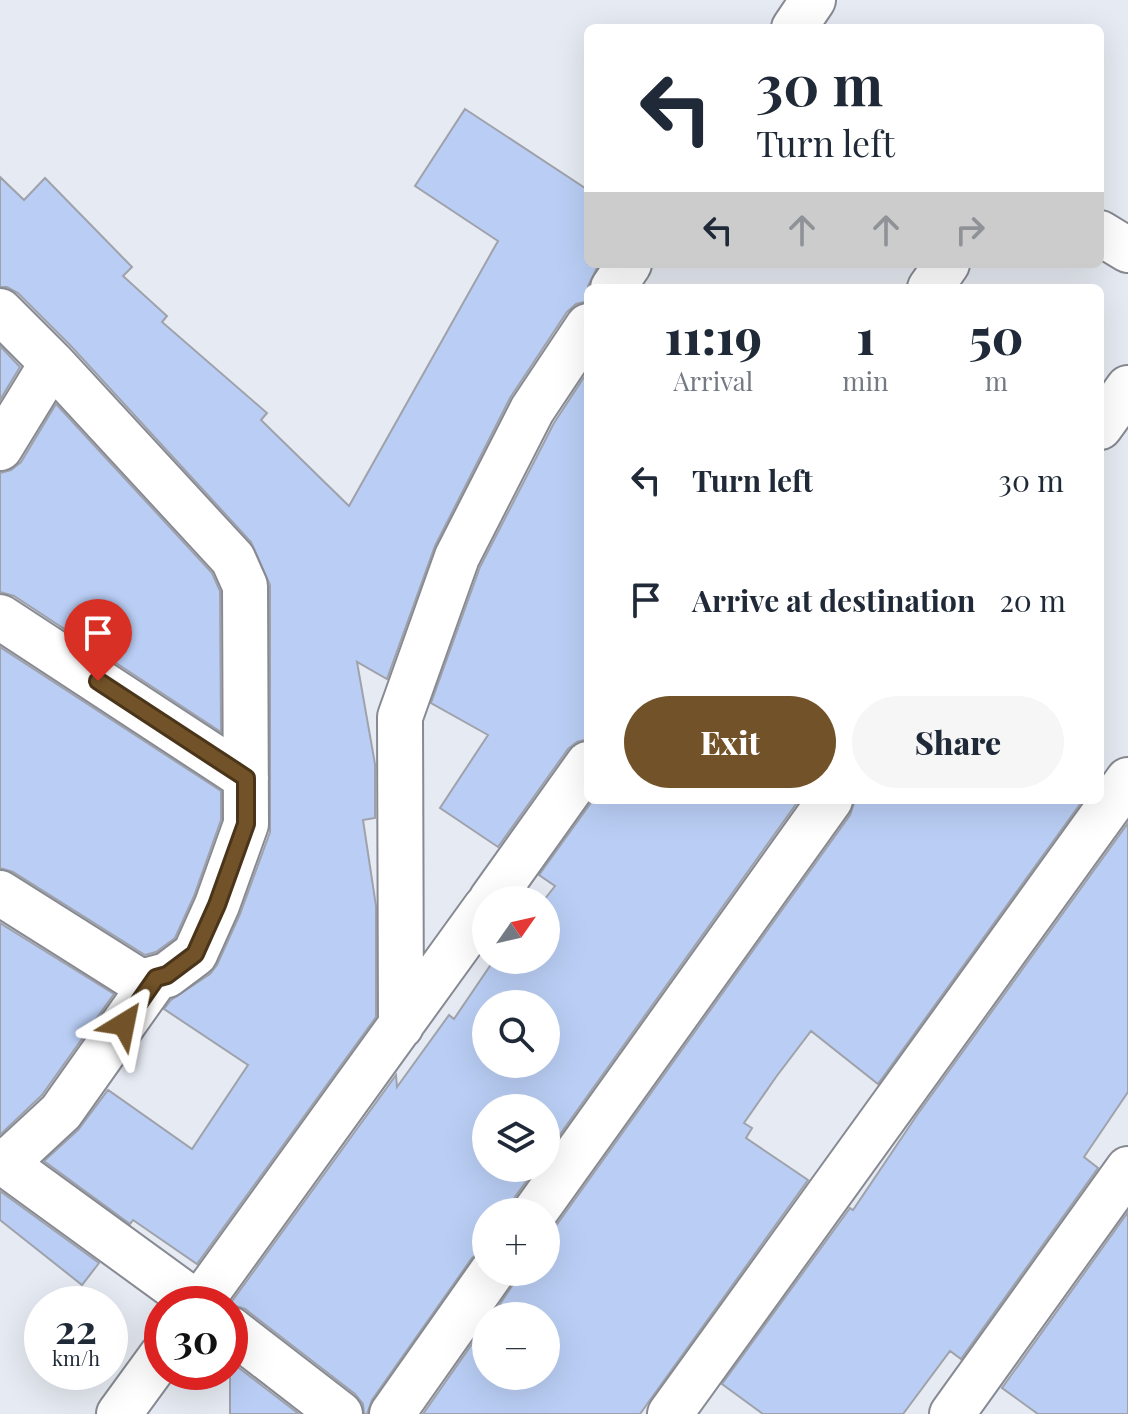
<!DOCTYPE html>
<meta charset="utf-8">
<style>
body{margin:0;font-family:"Playfair Display",serif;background:#f6f6f7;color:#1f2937;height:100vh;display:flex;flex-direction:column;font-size:30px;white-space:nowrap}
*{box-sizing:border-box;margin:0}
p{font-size:26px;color:#747a83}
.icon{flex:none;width:44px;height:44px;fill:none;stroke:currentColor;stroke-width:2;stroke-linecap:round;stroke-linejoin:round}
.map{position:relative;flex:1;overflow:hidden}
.details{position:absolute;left:584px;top:284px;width:520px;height:520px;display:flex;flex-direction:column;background:#fff;border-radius:12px;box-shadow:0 8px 32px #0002}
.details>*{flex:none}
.hud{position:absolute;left:584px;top:24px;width:520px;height:244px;border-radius:12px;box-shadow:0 8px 32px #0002;background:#fff;color:#1f2937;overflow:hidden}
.needle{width:52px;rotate:56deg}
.buttons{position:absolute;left:472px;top:886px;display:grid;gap:16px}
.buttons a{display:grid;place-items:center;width:88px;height:88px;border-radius:50%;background:#fff;box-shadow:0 8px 32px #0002;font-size:40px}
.speed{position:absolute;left:24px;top:1286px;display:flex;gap:16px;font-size:40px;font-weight:700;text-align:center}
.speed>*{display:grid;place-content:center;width:104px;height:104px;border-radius:50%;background:#fff;box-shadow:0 8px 32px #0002;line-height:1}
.speed small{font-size:20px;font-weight:400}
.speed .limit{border:12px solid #d22;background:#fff;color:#111}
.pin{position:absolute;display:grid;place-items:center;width:68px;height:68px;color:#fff;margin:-82px -34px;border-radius:50% 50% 50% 0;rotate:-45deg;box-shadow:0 0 8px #0007}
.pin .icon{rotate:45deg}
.me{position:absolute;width:88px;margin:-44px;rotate:35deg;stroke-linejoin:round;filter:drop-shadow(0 0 6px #0008)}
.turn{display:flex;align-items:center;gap:28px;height:168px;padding:0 40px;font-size:36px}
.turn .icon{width:104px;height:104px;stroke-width:2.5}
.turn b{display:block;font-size:56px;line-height:68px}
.lanes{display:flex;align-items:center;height:76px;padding:0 40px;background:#0003;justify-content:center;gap:40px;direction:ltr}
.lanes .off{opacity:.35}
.eta{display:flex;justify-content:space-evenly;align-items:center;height:136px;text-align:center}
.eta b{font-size:48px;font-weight:800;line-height:56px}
.cta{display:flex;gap:16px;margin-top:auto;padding:16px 40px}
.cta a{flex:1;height:92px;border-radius:48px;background:#725228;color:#fff;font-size:32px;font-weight:800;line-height:92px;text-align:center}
.cta a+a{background:#f6f6f7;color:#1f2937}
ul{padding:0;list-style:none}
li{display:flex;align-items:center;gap:24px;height:120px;padding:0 40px}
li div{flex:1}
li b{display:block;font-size:30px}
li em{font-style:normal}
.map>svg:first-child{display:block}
.building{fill:#bacef5;stroke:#9fa2aa;stroke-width:2;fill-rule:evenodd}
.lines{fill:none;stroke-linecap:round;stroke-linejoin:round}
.minor-casing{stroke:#878a92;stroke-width:48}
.minor{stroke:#fff;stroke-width:44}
.route-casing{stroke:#4a351a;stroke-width:20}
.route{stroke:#725228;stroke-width:14}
</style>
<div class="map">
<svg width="1128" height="1414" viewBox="0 0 1128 1414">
<rect width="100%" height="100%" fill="#e6eaf2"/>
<path class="building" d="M 465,109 L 588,190 L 588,264 L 599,264 L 588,286 L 588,301 L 576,304 L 567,312 L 510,398 L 435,546 L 387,679 L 357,662 L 375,764 L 375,818 L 363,820 L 376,906 L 376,1017 L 197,1264 L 133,1220 L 130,1224 L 44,1161 L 78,1130 L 108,1090 L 192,1149 L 248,1065 L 164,1009 L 171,1000 L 210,974 L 217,965 L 240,914 L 270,832 L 270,585 L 251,542 L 70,345 L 18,293 L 7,287 L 0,287 L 0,177 L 24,200 L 45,178 L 132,267 L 123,276 L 167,316 L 162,322 L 267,413 L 261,420 L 349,506 L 498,241 L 415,186 Z
M 0,346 L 20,367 L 0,400 Z
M 588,371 L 588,739 L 577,742 L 568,749 L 498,847 L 440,808 L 488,735 L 431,703 L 480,567 L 554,423 Z
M 56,404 L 212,573 L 220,591 L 221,732 L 14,596 L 0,592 L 0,473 L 11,470 L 21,462 Z
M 0,647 L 221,791 L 221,820 L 194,896 L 175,938 L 156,952 L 145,955 L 13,872 L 0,868 Z
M 593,800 L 799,800 L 546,1154 L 546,1108 L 486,1108 L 486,1168 L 536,1168 L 515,1197 L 510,1212 L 486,1212 L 486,1248 L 472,1258 L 372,1400 L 367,1414 L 364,1414 L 363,1404 L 355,1394 L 245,1309 L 230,1304 L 396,1075 L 397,1087 L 449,1015 L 454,1019 L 494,960 L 546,960 L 544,900 L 555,886 L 539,875 ZM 486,1004 L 546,1004 L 546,1064 L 486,1064 Z
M 855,800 L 1083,800 L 878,1084 L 811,1031 L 776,1077 L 744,1123 L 752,1128 L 746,1138 L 808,1180 L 640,1414 L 423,1414 L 486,1324 L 486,1376 L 546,1376 L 546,1316 L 492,1316 L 512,1286 L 517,1272 L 546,1272 L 546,1234 L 555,1227 L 850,815 Z
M 1128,823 L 1128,1092 L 1084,1157 L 1098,1168 L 961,1359 L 950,1351 L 903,1414 L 763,1414 L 722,1384 L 850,1208 L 853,1210 L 917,1115 Z
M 0,923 L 114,994 L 42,1095 L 0,1135 Z
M 0,1191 L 99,1263 L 82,1285 L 0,1220 Z
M 1128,1212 L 1128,1414 L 1038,1414 L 1002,1388 Z
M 230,1361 L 299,1414 L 230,1414 Z"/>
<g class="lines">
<defs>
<path id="minor" d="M 794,28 L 813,0
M 1100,233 L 1128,250
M 613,288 L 629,264
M 930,288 L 947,264
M 0,311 L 52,363 L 233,559 L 245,586 L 246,824 L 217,905 L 195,954 L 167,975 L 141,982 L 0,893
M 1100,427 L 1128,388
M 0,448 L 52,363
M 0,617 L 246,778
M 491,900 L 588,764
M 401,1026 L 400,717 L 457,557 L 532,410 L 588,326
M 0,1160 L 198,1304
M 5,1164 L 61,1112 L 156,978
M 535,1212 L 830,800
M 199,1304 L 486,907
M 230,1329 L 340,1414
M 119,1414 L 162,1355
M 392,1414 L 492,1272
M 670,1414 L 1128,780
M 952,1414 L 1128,1169"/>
</defs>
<use href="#minor" class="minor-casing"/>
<use href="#minor" class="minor"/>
</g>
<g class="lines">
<defs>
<path id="route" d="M 98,681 L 246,778 L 246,824 L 217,905 L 195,954 L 167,975 L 156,978 L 124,1024"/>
</defs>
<use href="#route" class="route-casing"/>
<use href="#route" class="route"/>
</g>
</svg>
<div class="buttons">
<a><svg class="needle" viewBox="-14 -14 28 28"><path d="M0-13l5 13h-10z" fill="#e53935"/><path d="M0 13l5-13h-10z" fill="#747a83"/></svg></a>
<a><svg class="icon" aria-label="search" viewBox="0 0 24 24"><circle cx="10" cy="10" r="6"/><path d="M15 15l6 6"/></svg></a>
<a><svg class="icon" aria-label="layers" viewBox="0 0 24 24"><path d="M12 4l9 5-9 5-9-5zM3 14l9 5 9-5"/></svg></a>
<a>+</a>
<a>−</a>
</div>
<div class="speed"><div>22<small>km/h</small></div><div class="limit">30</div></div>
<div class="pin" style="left:98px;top:681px;background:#d93025"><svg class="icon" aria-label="arrive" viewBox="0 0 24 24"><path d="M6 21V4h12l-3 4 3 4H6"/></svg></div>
<svg class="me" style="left:124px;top:1024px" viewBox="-20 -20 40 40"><path d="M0-17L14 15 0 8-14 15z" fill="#725228" stroke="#fff" stroke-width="4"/></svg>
<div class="hud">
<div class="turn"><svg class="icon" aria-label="left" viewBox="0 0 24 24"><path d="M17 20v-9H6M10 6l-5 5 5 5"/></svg><div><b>30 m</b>Turn left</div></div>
<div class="lanes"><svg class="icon" aria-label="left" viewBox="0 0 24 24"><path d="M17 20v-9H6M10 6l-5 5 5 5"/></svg><svg class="icon off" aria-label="ahead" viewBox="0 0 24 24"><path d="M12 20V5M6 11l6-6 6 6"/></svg><svg class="icon off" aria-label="ahead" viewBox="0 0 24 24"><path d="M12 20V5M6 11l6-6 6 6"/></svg><svg class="icon off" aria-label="right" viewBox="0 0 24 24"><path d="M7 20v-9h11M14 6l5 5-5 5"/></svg></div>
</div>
<section class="details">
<div class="eta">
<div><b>11:19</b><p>Arrival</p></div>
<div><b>1</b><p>min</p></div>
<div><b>50</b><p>m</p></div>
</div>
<ul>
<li><svg class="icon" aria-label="left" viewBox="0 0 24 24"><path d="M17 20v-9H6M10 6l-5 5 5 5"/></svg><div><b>Turn left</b></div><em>30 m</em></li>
<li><svg class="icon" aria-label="arrive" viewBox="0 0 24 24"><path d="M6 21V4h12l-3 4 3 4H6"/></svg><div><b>Arrive at destination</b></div><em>20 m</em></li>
</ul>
<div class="cta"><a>Exit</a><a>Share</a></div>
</section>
</div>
